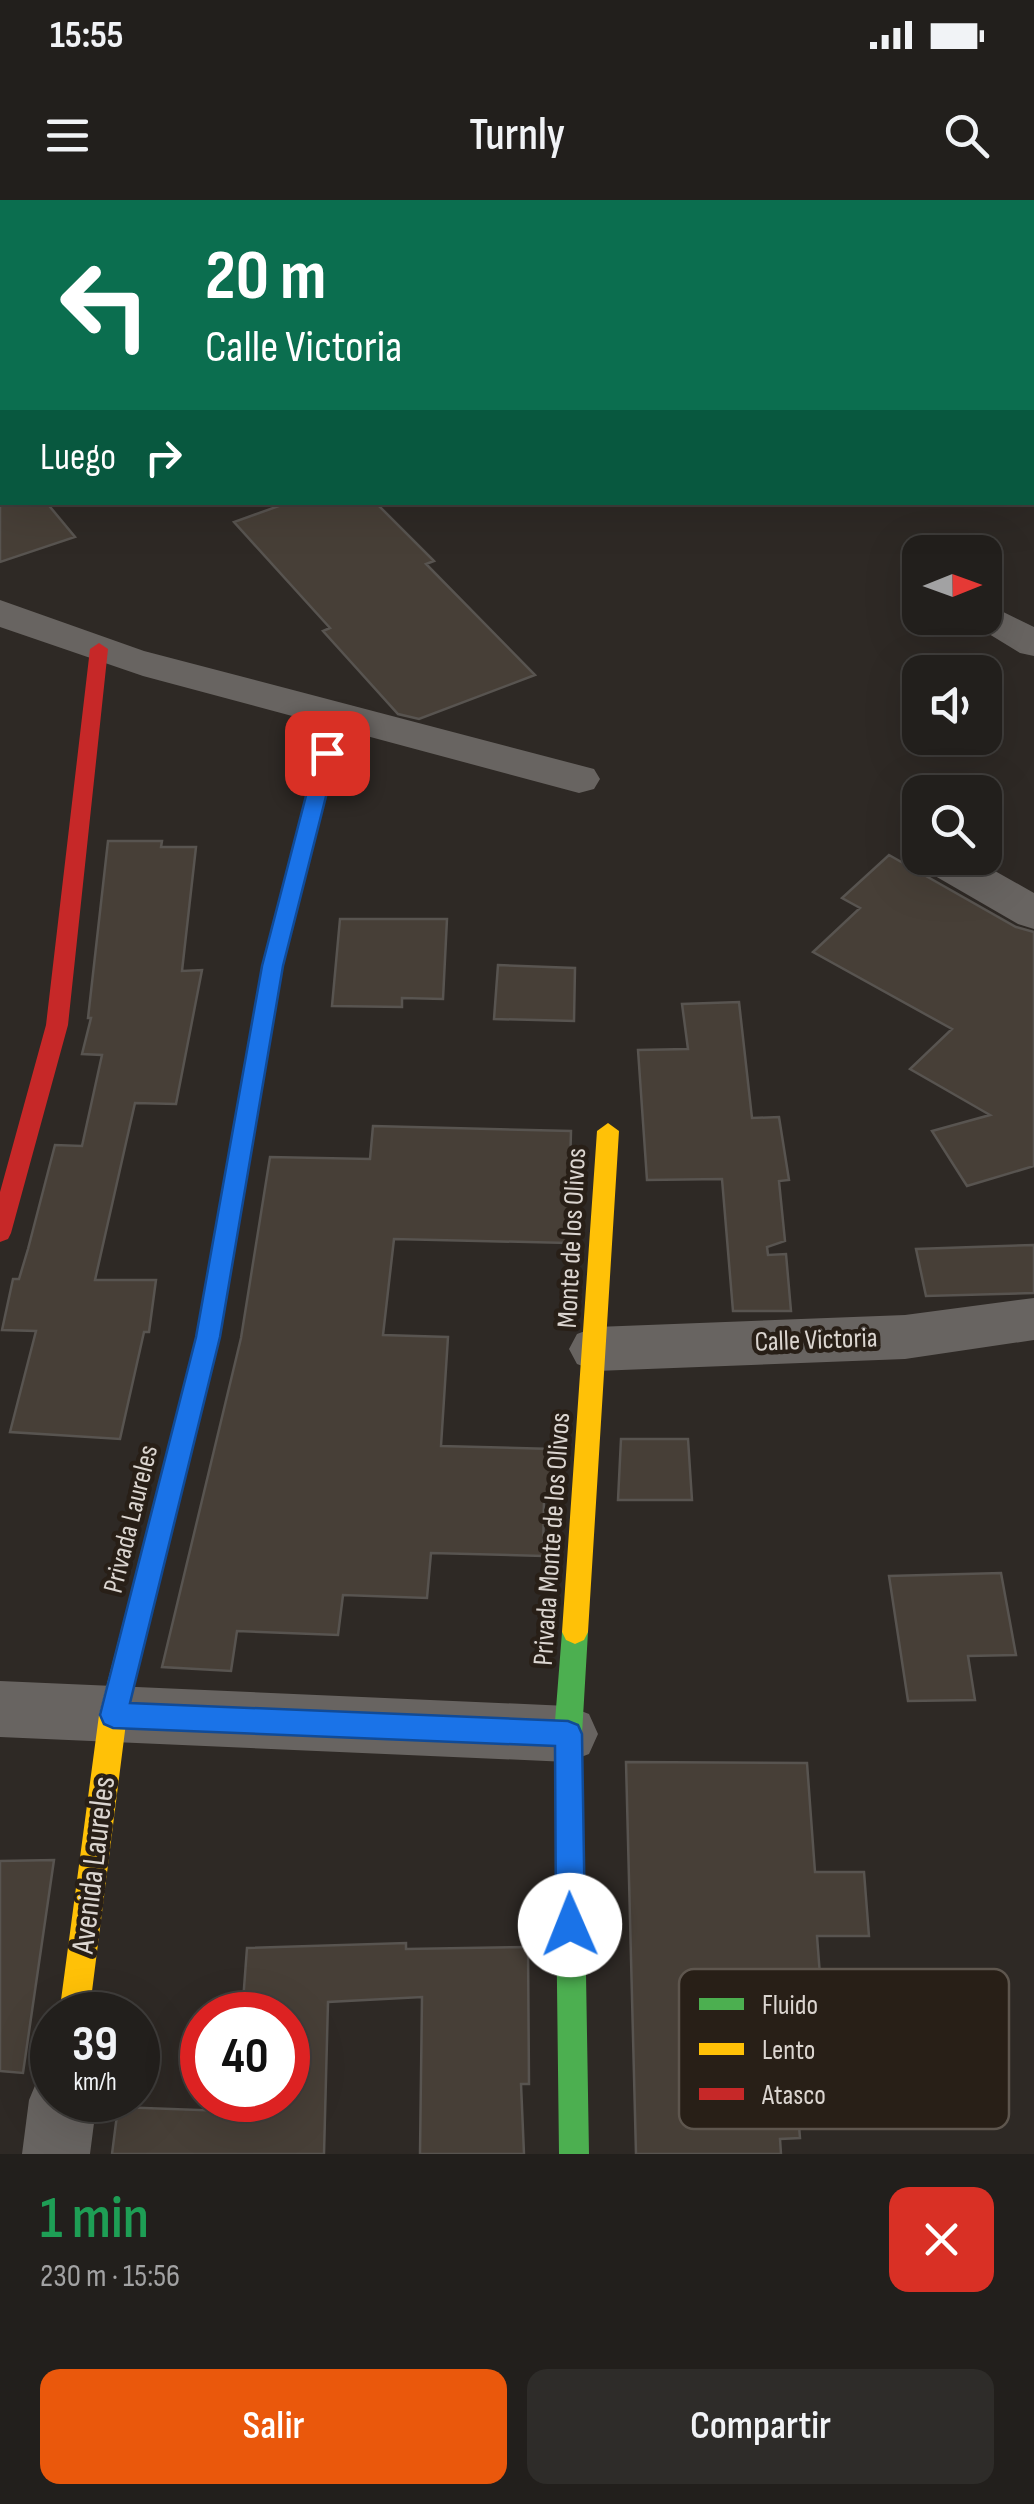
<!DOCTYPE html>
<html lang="es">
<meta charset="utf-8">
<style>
body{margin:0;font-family:"Sofia Sans Condensed",sans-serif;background:#2e2c29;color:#f1f3f6;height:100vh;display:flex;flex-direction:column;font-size:38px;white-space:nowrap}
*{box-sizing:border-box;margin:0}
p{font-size:32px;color:#a2a2a3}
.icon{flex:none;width:55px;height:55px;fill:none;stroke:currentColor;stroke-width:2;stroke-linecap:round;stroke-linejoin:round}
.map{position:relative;height:1954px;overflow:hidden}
.sheet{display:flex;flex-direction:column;background:#221f1c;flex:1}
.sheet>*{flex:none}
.guide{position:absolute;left:0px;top:0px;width:1035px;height:305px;box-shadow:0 10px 40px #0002,0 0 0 2px #3f3d3b;background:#0b6e4f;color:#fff;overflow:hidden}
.needle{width:65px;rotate:89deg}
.controls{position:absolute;left:902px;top:335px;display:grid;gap:20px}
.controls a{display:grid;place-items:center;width:100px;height:100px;border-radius:20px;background:#221f1c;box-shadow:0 10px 40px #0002,0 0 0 2px #3f3d3b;font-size:50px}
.speed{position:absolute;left:30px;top:1792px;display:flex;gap:20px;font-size:50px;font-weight:700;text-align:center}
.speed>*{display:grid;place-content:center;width:130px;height:130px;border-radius:50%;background:#221f1c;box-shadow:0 10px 40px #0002,0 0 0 2px #3f3d3b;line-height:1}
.speed small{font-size:25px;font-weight:400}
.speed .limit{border:15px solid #d22;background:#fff;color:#111}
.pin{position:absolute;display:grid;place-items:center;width:85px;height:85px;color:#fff;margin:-42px;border-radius:20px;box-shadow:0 5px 15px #0006}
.me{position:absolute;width:110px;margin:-55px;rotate:359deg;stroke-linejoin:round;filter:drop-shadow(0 0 8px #0008)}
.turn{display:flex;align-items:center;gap:35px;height:210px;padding:0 40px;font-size:45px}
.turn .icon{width:130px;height:130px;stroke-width:2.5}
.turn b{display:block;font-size:70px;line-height:85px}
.then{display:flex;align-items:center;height:95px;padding:0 40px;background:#0003;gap:20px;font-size:38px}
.round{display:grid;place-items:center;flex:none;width:105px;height:105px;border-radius:20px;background:#2e2c29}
.head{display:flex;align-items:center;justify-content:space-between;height:170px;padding:0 40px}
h1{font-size:60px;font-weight:600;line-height:75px;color:#1e9e55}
.primary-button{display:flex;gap:20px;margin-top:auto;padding:20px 40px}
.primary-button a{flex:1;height:115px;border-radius:20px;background:#ea580c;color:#fff;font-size:40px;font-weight:600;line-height:115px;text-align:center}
.primary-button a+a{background:#2e2c29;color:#f1f3f6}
.status{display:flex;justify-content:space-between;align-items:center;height:70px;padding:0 50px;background:#221f1c;direction:ltr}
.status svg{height:28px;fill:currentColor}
header{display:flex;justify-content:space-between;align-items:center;height:130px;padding:0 40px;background:#221f1c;font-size:45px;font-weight:600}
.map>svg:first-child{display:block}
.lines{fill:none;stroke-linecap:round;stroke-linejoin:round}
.stream{fill:#041325;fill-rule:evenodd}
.building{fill:#473f37;stroke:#585450;stroke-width:2.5}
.street{fill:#686461;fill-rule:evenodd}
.fast{fill:#4caf50;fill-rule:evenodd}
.slow{fill:#ffc107;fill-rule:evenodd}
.jam{fill:#c62828;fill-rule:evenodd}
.route{fill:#1a73e8;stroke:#114b97;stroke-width:2.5}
.labels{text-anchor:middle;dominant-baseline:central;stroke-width:9;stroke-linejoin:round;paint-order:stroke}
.street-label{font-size:28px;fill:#dbd5d0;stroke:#281f17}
.near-street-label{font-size:32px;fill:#dbd5d0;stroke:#281f17}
.key{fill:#281f17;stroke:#5e564e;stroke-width:2.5}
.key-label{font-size:28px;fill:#dbd5d0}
</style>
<div class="status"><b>15:55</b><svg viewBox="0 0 49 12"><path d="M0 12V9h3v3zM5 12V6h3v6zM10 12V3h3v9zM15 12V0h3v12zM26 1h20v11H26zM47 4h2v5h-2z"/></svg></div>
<header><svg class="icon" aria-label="menu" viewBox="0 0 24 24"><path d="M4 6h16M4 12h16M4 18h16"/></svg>Turnly<svg class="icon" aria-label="search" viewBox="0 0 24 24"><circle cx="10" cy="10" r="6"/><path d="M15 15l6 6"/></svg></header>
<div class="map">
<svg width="1034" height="1954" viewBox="0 0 1034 1954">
<rect width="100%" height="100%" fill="#2e2925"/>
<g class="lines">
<path class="stream" d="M 88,0 L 101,0 L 98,2 L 87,2 Z
M 2,50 L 2,57 L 0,58 L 0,51 Z"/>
</g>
<path class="building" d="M 0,302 L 46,302 L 75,337 L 0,362 Z
M 290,302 L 375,302 L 434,361 L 426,364 L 535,475 L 419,519 L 398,514 L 323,431 L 330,428 L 234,322 Z
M 108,641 L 162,641 L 161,647 L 196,647 L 182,771 L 202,770 L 176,904 L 135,903 L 95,1080 L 156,1080 L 149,1132 L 144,1132 L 120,1239 L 10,1232 L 36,1131 L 2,1130 L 13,1079 L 19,1079 L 28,1049 L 55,945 L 82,946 L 102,855 L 82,854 L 91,818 L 88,818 Z
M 889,655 L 1016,727 L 1034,732 L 1034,966 L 967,986 L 932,931 L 990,915 L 910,869 L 952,829 L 813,752 L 860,708 L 842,698 Z
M 340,719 L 447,719 L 443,799 L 402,798 L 402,807 L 332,806 Z
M 498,765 L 575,768 L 574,821 L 494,819 Z
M 739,802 L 752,918 L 779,917 L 789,980 L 779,981 L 785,1041 L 767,1047 L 768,1055 L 786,1054 L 791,1111 L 733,1111 L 722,979 L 647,980 L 638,850 L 688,849 L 682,804 Z
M 373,926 L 571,931 L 568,1043 L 394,1039 L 383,1135 L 448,1137 L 441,1246 L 553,1249 L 549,1301 L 544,1301 L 543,1356 L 431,1353 L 427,1398 L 343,1395 L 338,1435 L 237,1431 L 231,1471 L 162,1467 L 241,1138 L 270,957 L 370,959 Z
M 1034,1045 L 1034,1093 L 926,1096 L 916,1049 Z
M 621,1239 L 688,1239 L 692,1300 L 618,1300 Z
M 1001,1373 L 1016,1455 L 968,1456 L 975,1500 L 908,1501 L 889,1376 Z
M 626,1562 L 807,1563 L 815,1672 L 864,1672 L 869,1736 L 817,1736 L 825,1841 L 792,1840 L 800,1938 L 780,1939 L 781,1954 L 636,1954 Z
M 54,1660 L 23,1873 L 0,1871 L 0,1661 Z
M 406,1743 L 406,1749 L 528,1747 L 529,1884 L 521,1884 L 524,1954 L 420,1954 L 422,1797 L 328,1802 L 324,1954 L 112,1954 L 118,1907 L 226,1911 L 227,1900 L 288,1900 L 288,1815 L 242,1815 L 247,1748 Z"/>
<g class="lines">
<path class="street" d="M 0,400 L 144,451 L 594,569 L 600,579 L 594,589 L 579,593 L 143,476 L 0,427 Z
M 985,403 L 1034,427 L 1034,456 L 1020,453 L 971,423 L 967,418 L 985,418 Z
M 920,653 L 920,658 L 972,658 L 1034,693 L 1034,729 L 1018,724 L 923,669 L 917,658 Z
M 1034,1098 L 1034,1140 L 905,1159 L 596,1171 L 577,1164 L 569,1149 L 577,1134 L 596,1127 L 905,1115 Z
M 0,1481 L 568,1506 L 589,1514 L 598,1534 L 589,1554 L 568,1562 L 0,1537 Z
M 52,1871 L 52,1900 L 97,1900 L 90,1954 L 22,1954 L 29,1900 L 39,1876 Z"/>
<path class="fast" d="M 336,512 L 345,518 L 282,766 L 230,1079 L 226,1086 L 210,1086 L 206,1079 L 262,766 L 327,518 Z
M 575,1420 L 584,1424 L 588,1432 L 582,1534 L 589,1954 L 559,1954 L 554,1534 L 562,1432 L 566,1424 Z"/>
<path class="slow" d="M 608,923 L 619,931 L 588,1432 L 584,1440 L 575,1444 L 566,1440 L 562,1432 L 597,931 Z
M 147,1369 L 156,1372 L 160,1380 L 127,1515 L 89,1815 L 59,1815 L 99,1515 L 134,1380 L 138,1372 Z"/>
<path class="jam" d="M 99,443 L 108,449 L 68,825 L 11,1033 L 8,1039 L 0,1042 L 0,992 L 46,825 L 90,449 Z
M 218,1070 L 226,1072 L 230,1079 L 220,1137 L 160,1380 L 156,1388 L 147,1391 L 138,1388 L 134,1380 L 196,1137 L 206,1079 L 210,1072 Z"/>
</g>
<path class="route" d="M 327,547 L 337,553 L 283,766 L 220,1137 L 130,1503 L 568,1521 L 578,1525 L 582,1534 L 585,1725 L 581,1735 L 570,1739 L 560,1735 L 556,1725 L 555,1546 L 113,1528 L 104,1524 L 100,1515 L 196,1137 L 262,766 L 317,553 Z"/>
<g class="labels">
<g class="street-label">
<text transform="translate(572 1038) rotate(-87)">Monte de los Olivos</text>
<text transform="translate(816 1140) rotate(-2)">Calle Victoria</text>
<text transform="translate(131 1319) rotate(-76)">Privada Laureles</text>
<text transform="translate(552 1339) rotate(-86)">Privada Monte de los Olivos</text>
</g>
<g class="near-street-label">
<text transform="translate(94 1665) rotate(-83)">Avenida Laureles</text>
</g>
</g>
<rect x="679" y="1769" width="330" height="160" rx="15" class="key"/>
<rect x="699" y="1798" width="45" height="12" fill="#4caf50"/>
<rect x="699" y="1843" width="45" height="12" fill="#ffc107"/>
<rect x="699" y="1888" width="45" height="12" fill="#c62828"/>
<g class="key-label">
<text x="762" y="1814">Fluido</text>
<text x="762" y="1859">Lento</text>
<text x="762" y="1904">Atasco</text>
</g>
</svg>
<div class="controls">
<a><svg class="needle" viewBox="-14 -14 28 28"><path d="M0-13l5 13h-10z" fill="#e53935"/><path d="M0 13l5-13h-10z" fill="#a2a2a3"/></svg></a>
<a><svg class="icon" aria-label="sound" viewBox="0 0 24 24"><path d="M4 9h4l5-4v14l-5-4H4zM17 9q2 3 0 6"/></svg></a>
<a><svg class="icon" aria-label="search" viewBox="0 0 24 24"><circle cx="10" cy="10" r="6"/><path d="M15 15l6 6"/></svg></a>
</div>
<div class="speed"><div>39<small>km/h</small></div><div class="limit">40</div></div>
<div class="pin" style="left:327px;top:553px;background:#d93025"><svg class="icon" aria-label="arrive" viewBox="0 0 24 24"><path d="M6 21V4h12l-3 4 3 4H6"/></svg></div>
<svg class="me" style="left:570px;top:1725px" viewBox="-20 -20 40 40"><circle r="19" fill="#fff"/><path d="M0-13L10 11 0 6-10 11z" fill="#1a73e8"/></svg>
<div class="guide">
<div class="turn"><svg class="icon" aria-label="left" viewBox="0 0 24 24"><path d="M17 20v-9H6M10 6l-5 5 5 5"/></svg><div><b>20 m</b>Calle Victoria</div></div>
<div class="then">Luego<svg class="icon" aria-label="right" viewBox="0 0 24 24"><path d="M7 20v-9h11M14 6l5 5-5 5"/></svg></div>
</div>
</div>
<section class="sheet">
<div class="head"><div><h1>1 min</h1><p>230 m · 15:56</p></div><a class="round" style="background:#d93025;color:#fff"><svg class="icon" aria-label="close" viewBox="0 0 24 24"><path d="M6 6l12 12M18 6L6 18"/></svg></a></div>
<div class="primary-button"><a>Salir</a><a>Compartir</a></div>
</section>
